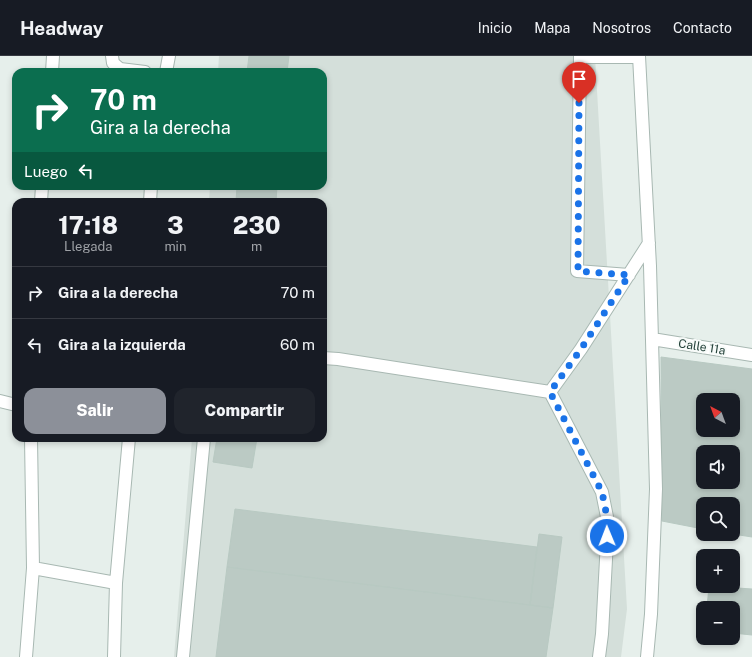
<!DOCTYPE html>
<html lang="es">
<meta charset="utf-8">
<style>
body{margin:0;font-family:"Public Sans",sans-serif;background:#20242c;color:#f1f3f6;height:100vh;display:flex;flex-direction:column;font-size:15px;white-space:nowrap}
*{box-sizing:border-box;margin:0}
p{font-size:13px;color:#9ea1a6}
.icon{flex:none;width:22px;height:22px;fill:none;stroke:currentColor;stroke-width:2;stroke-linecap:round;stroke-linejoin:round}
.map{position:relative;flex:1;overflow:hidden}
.panel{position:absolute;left:12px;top:142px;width:315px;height:244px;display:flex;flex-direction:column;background:#171b24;border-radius:12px;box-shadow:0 2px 6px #0003}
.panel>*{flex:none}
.hud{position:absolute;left:12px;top:12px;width:315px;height:122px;border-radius:12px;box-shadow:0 2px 6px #0003;background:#0b6e4f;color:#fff;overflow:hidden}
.needle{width:26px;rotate:319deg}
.tools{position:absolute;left:696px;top:337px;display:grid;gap:8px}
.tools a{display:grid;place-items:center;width:44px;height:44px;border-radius:8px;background:#171b24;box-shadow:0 2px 6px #0003;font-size:20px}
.pin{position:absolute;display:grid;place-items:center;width:34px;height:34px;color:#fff;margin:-41px -17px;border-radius:50% 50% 50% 0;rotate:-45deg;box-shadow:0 0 4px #0007}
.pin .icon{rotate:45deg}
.me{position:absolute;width:44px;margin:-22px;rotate:359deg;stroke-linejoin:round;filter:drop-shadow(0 0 3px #0008)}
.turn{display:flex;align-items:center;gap:14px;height:84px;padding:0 12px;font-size:18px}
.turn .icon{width:52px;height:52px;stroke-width:2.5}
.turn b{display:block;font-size:28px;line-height:34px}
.then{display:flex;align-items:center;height:38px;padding:0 12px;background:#0003;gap:8px;font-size:15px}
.eta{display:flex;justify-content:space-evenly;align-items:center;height:68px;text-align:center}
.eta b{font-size:24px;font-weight:800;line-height:28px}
.button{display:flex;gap:8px;margin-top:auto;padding:8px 12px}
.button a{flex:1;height:46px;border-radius:12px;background:#8c9099;color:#fff;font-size:16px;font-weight:800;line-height:46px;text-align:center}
.button a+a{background:#20242c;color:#f1f3f6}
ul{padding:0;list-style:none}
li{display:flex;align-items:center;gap:12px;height:52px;padding:0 12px;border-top:1px solid #363941}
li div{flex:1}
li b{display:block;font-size:15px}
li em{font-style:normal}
header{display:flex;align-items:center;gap:24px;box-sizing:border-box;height:56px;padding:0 20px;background:#171b24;border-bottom:1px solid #363941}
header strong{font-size:19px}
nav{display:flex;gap:22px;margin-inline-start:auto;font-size:14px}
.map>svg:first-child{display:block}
.built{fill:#d4dfda}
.building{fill:#bbcac4;stroke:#b8c9c2;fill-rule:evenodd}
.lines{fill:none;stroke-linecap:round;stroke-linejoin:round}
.minor-casing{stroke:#a8b8b2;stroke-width:14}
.minor{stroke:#fff;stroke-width:12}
.route{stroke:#1a73e8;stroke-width:7;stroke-dasharray:0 12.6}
.labels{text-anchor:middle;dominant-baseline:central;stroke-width:4;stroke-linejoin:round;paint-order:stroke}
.street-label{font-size:12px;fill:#24423a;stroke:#f7fbf9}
</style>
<header>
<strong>Headway</strong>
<nav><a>Inicio</a><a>Mapa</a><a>Nosotros</a><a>Contacto</a></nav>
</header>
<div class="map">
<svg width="752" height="601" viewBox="0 0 752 601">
<rect width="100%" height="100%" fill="#e6efeb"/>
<path class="built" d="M 219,0 L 595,0 L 627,553 L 621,601 L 174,601 L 192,382 L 323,382 L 323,146 L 209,146 L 210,130 L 323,130 L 323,16 L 218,16 Z"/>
<path class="building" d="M 249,0 L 289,0 L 287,16 L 247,16 Z
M 237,130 L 277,130 L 276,146 L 236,146 Z
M 661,301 L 752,313 L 752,481 L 733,478 L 733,448 L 703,448 L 703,473 L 662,465 ZM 703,344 L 733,344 L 733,374 L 703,374 ZM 703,396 L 733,396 L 733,426 L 703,426 Z
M 217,382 L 257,382 L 252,412 L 213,406 Z
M 235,453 L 537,491 L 530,549 L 227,511 Z
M 539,478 L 562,481 L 553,552 L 530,549 Z
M 227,511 L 553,552 L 546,601 L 216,601 Z
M 709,530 L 752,533 L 752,579 L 733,577 L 733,552 L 707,552 Z"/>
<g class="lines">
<defs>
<path id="minor" d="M 112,0 L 113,7 L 120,13 L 145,16
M 639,0 L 650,210 L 656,433 L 651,558 L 647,601
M 52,16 L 53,0
M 166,16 L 169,0
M 41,146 L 42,130
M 150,146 L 151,130
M 629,219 L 577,215 L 580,1 L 639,1
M 652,283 L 752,299
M 323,302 L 338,303 L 550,336
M 550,336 L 602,436 L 608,466 L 602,578 L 599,601
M 550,336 L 581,293 L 649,187
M 0,345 L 16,349
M 33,512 L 116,527
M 26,601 L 33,512 L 31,382
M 114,601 L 116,527 L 129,382
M 183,601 L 204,382"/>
</defs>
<use href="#minor" class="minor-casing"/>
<use href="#minor" class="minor"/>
</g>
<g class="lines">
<path class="route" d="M 579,47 L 578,215 L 629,219 L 581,293 L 550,336 L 602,436 L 608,466 L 607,480"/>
</g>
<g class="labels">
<g class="street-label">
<text transform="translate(702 291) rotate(9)">Calle 11a</text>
</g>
</g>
</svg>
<div class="tools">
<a><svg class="needle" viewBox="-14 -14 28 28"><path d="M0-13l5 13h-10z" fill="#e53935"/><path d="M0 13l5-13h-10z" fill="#9ea1a6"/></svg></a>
<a><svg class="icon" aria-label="sound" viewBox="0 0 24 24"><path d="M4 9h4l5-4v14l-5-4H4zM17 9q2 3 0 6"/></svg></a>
<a><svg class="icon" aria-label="search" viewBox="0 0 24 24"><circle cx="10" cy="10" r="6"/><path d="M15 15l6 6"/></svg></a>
<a>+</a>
<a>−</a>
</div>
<div class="pin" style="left:579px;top:47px;background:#d93025"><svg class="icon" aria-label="arrive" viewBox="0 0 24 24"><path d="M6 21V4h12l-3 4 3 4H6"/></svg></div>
<svg class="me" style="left:607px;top:480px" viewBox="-20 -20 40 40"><circle r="17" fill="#1a73e8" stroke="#fff" stroke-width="3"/><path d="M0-11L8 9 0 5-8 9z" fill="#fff"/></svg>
<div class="hud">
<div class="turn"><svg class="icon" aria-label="right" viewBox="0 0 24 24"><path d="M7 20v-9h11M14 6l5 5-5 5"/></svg><div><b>70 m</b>Gira a la derecha</div></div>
<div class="then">Luego<svg class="icon" aria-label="left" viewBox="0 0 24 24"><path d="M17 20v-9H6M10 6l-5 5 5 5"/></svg></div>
</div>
<section class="panel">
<div class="eta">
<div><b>17:18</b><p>Llegada</p></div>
<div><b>3</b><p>min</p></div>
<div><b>230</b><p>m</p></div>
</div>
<ul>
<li><svg class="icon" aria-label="right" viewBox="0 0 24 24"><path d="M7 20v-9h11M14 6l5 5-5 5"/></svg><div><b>Gira a la derecha</b></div><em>70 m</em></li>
<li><svg class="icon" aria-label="left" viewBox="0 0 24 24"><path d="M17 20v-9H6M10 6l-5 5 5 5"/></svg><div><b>Gira a la izquierda</b></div><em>60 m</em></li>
</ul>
<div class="button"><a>Salir</a><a>Compartir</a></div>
</section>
</div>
